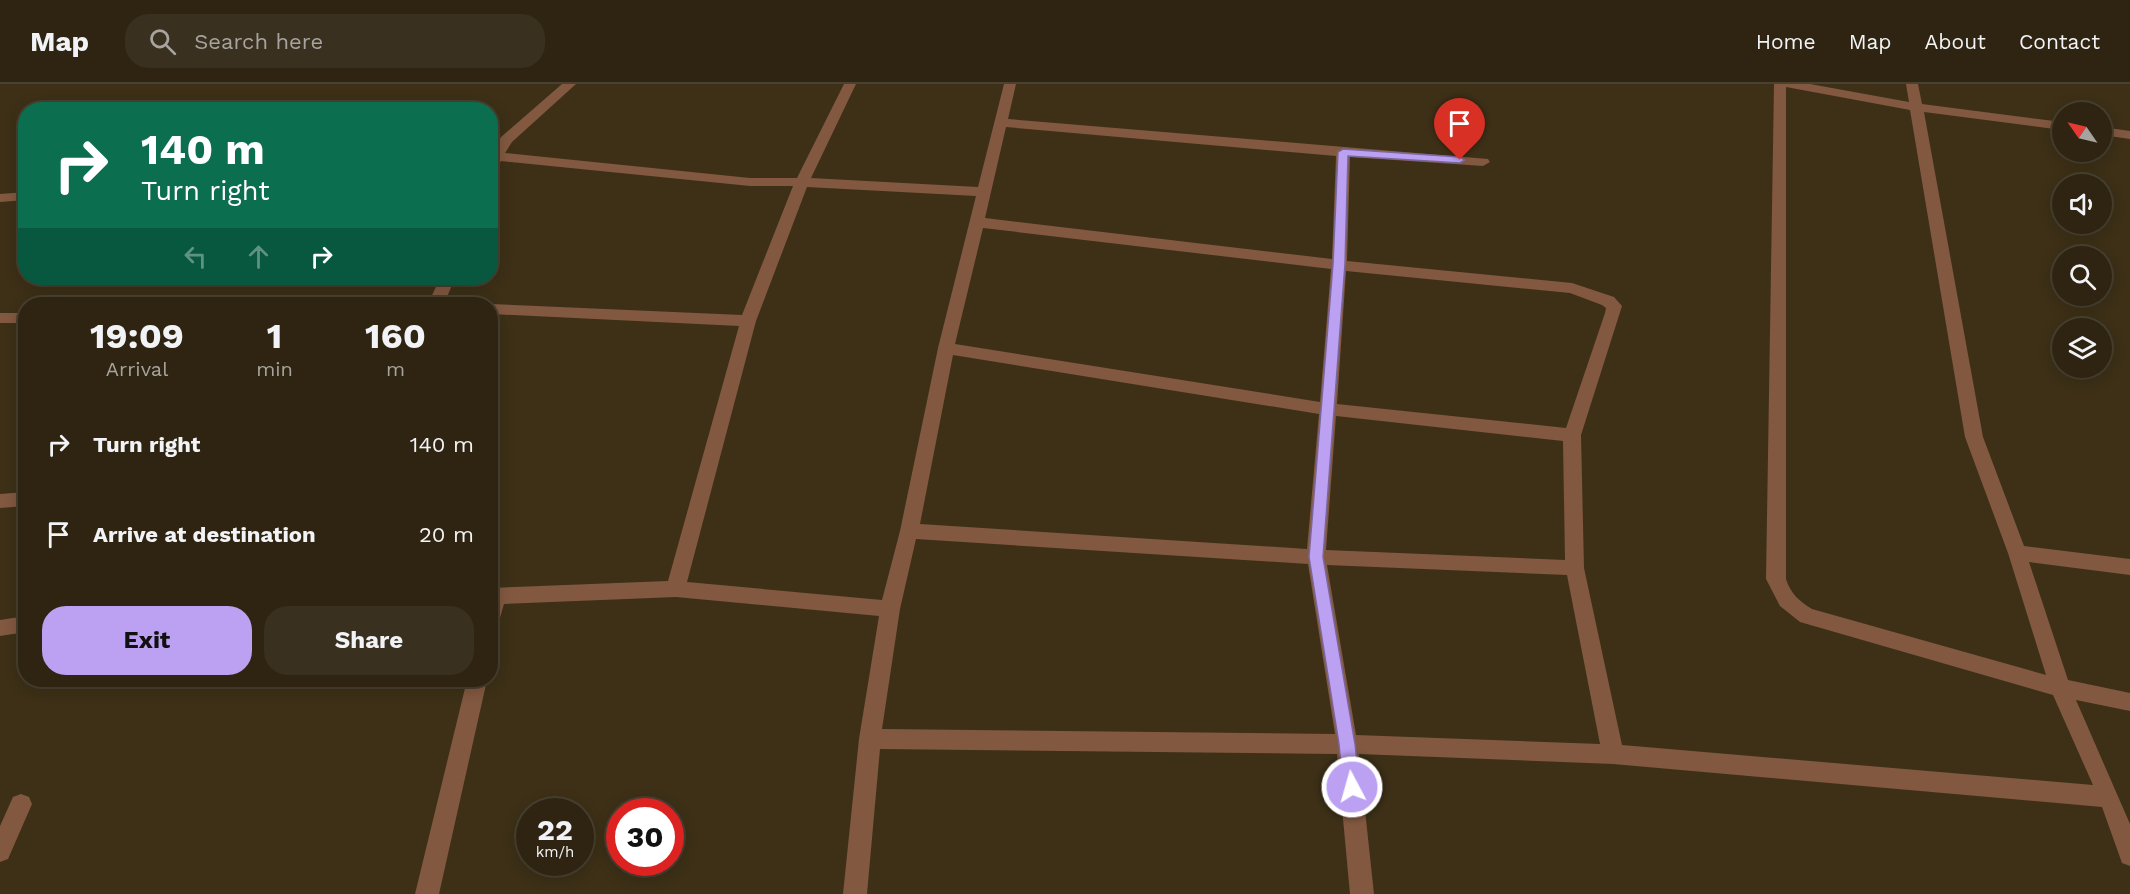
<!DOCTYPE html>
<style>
body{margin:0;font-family:"Work Sans",sans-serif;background:#3a301f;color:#f1f3f6;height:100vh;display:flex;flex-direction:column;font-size:22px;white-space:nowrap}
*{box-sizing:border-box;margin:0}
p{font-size:20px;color:#a7a49f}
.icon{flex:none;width:33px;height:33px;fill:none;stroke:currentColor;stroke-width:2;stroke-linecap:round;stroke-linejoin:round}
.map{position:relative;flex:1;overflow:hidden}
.drawer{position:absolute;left:18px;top:213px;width:480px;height:390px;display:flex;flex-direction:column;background:#2e2411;border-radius:24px;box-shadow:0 3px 15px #0003,0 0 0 2px #494131}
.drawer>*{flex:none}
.banner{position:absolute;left:18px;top:18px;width:480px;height:183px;border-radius:24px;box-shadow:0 3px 15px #0003,0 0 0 2px #494131;background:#0b6e4f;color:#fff;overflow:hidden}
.needle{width:39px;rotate:304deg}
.fabs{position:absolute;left:2052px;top:18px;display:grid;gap:12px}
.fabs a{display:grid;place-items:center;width:60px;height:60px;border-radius:50%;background:#2e2411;box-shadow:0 3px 15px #0003,0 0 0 2px #494131;font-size:30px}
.speed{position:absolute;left:516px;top:714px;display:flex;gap:12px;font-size:30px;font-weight:700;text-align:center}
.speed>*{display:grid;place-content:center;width:78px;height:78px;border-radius:50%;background:#2e2411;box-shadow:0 3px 15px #0003,0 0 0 2px #494131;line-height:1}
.speed small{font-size:15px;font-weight:400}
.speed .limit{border:9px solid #d22;background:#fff;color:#111}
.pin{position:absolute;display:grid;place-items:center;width:51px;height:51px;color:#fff;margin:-62px -26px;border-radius:50% 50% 50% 0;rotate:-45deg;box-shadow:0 0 6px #0007}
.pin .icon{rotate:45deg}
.me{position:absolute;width:66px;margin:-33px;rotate:354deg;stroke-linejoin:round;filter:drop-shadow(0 0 4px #0008)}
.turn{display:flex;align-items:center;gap:21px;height:126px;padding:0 24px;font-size:27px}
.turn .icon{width:78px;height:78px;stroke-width:2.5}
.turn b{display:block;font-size:42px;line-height:51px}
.lanes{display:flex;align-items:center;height:57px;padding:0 24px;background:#0003;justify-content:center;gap:30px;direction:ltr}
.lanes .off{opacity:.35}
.eta{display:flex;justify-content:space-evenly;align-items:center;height:102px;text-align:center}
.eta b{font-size:36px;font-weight:700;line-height:42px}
.primary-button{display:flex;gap:12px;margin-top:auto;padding:12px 24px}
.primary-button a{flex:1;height:69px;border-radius:24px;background:#bca0f2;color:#111;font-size:24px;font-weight:700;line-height:69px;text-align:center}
.primary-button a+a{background:#3a301f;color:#f1f3f6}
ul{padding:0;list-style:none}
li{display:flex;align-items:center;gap:18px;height:90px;padding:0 24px}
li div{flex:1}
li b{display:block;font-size:22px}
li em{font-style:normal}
header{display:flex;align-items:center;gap:36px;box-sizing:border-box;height:84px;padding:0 30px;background:#2e2411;border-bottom:2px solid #494131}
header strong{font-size:28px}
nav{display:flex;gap:33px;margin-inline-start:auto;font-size:21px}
.search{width:420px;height:54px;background:#3a301f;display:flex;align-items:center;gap:15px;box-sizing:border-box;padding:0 21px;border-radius:24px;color:#a7a49f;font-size:22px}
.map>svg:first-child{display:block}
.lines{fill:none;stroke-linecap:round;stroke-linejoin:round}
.service{fill:#825840;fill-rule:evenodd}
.minor{fill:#825840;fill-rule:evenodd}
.route{fill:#bca0f2;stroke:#7a689d;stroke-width:1.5}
</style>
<header>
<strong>Map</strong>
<div class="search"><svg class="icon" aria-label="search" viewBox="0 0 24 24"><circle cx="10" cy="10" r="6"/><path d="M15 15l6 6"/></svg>Search here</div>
<nav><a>Home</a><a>Map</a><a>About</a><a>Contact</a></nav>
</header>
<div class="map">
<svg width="2130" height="810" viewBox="0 0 2130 810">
<rect width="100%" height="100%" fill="#3d3017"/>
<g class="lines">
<path class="service" d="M 343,211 L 356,216 L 358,220 L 273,220 L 275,216 L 281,215 Z
M 0,229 L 26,229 L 26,239 L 0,239 Z
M 26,408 L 26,422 L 0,424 L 0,410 Z"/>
<path class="minor" d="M 562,0 L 576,0 L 512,58 L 505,69 L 750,94 L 797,94 L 844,0 L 856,0 L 811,94 L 978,103 L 1004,0 L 1016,0 L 1008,35 L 1488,75 L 1490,78 L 1483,82 L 1350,73 L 1347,177 L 1572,199 L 1614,213 L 1622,222 L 1581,351 L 1584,484 L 1622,661 L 2093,701 L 2053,611 L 1800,538 L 1780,522 L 1766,495 L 1774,0 L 1810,0 L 1909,18 L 1906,0 L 1918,0 L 1922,20 L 2062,38 L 2062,46 L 1924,28 L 1983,353 L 2024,462 L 2130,475 L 2130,491 L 2029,478 L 2068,596 L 2130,609 L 2130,627 L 2076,616 L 2130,740 L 2130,782 L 2122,779 L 2102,723 L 1613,680 L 1359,670 L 1374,810 L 1350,810 L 1337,670 L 880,665 L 867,810 L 843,810 L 859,655 L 879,532 L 676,513 L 504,520 L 497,544 L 490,546 L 490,504 L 668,497 L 739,242 L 490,230 L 490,220 L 487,220 L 490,220 L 742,231 L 793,102 L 750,102 L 501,77 L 496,85 L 490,86 L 490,68 L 501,53 ZM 1786,3 L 1910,26 L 1965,353 L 2008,469 L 2046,591 L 1812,525 C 1800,518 1790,509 1786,495 ZM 1006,43 L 1336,72 L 1332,175 L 985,134 ZM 807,103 L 976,112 L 938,264 L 900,447 L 882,516 L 687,498 L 756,237 ZM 983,144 L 1331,185 L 1320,318 L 955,260 ZM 1346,187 L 1570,209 L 1602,221 L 1606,224 L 1605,229 L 1566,344 L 1337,320 ZM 953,271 L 1319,330 L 1307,465 L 920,440 ZM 1336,332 L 1563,357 L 1565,476 L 1326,466 ZM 916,455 L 1308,480 L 1335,650 L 882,645 L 900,525 ZM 1327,481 L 1567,491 L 1600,660 L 1356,651 Z
M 2102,43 L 2130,47 L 2130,55 L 2102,51 Z
M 26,108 L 26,116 L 0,118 L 0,110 Z
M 440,194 L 455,194 L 444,220 L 428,220 Z
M 26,532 L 26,548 L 0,552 L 0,536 Z
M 467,596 L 487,596 L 439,810 L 415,810 Z
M 21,710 L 29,713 L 32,720 L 8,775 L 0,778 L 0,742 L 13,713 Z"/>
</g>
<path class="route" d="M 1343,65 L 1460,73 L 1465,76 L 1460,79 L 1348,72 L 1345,180 L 1323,473 L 1355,660 L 1360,703 L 1357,708 L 1352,710 L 1346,708 L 1343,703 L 1339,660 L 1309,473 L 1333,180 L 1338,68 Z"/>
</svg>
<div class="fabs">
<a><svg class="needle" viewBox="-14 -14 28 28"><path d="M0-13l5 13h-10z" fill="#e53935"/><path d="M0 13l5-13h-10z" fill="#a7a49f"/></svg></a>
<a><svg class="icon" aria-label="sound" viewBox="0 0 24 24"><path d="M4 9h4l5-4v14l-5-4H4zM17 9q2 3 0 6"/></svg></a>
<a><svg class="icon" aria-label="search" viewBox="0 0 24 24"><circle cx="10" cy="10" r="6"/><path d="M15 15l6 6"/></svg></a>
<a><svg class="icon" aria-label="layers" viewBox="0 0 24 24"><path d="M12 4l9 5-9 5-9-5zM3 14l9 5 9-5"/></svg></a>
</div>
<div class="speed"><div>22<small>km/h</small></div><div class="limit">30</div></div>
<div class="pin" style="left:1460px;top:76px;background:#d93025"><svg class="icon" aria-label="arrive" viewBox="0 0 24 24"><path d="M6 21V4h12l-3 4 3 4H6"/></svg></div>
<svg class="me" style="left:1352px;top:703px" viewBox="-20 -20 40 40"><circle r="17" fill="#bca0f2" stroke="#fff" stroke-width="3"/><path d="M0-11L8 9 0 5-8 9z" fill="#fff"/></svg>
<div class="banner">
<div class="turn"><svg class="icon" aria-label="right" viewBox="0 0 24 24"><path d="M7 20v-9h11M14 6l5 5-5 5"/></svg><div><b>140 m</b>Turn right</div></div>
<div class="lanes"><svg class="icon off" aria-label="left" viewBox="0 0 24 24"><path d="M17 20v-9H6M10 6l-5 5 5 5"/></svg><svg class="icon off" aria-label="ahead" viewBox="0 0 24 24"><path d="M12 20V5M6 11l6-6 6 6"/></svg><svg class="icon" aria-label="right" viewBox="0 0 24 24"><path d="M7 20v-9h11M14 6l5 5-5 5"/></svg></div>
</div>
<section class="drawer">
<div class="eta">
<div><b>19:09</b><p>Arrival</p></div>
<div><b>1</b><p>min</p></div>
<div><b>160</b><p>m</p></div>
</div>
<ul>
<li><svg class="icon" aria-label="right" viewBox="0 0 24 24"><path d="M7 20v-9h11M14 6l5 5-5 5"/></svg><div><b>Turn right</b></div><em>140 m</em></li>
<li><svg class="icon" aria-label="arrive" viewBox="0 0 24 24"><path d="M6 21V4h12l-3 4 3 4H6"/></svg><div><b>Arrive at destination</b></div><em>20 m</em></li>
</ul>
<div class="primary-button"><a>Exit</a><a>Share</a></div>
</section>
</div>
